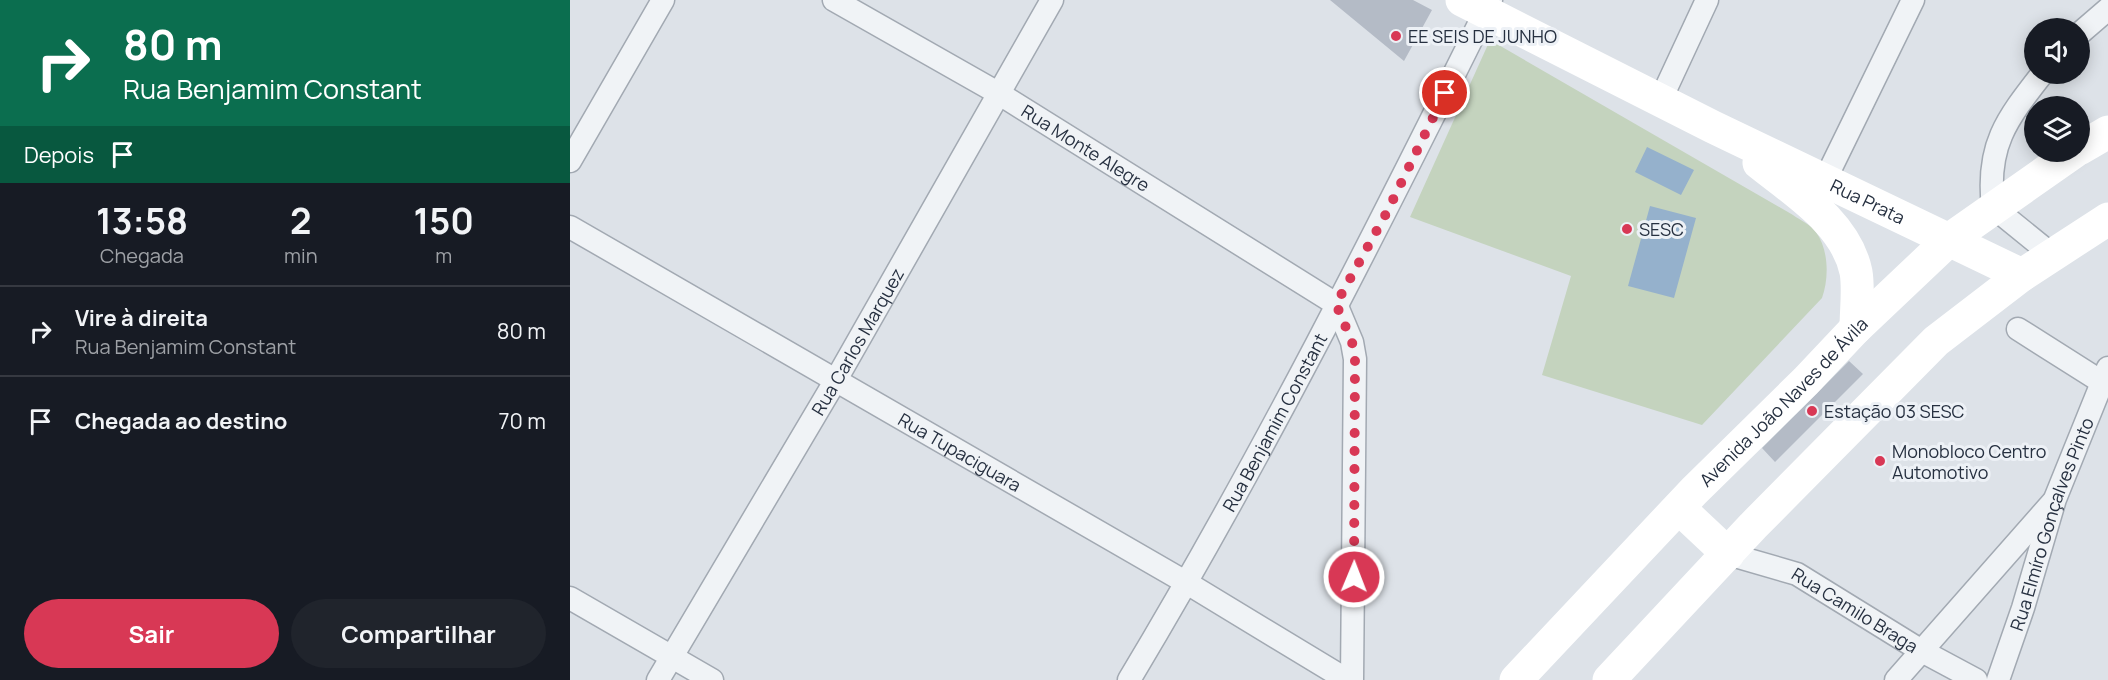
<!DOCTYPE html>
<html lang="pt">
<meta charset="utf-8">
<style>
body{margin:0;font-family:Manrope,sans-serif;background:#20242c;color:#f1f3f6;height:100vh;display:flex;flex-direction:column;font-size:22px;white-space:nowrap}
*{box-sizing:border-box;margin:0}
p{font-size:20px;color:#9ea1a6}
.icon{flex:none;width:33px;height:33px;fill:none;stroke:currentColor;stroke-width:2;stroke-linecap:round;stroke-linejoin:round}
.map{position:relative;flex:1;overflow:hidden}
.side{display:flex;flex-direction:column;background:#171b24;width:570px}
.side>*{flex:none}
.guide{background:#0b6e4f;color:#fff;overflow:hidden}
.tools{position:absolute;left:1454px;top:18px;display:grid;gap:12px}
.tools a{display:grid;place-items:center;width:66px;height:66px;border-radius:50%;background:#171b24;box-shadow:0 3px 15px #0003;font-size:30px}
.pin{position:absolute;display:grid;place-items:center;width:51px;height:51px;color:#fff;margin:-26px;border:3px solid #fff;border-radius:50%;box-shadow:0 2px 6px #0007}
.me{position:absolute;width:66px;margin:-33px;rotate:1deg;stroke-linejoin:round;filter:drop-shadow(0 0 4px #0008)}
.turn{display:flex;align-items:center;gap:21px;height:126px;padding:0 24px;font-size:27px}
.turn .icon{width:78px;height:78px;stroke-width:2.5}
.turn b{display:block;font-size:42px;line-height:51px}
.then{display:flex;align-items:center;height:57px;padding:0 24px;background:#0003;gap:12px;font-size:22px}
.eta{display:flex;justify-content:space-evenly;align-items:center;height:102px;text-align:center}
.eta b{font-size:36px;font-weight:700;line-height:42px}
.action{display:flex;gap:12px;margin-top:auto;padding:12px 24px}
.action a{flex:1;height:69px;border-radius:36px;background:#d83855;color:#fff;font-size:24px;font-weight:700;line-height:69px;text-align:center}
.action a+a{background:#20242c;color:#f1f3f6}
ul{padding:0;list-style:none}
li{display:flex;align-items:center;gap:18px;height:90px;padding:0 24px;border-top:2px solid #363941}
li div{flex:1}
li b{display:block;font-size:22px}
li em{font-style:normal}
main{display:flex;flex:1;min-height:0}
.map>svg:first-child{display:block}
.green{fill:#c4d3be}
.water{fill:#95b1cc}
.building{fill:#b4bbc6}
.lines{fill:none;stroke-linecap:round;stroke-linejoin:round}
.street-casing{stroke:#a2a9b2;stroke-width:25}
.street{stroke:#f0f3f6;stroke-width:22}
.secondary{stroke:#fff;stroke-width:33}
.route{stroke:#d83855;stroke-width:10;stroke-dasharray:0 18}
.poi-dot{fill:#d83855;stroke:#edf1f6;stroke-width:2}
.labels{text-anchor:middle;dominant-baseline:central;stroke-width:6;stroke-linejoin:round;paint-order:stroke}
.poi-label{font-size:18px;fill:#263040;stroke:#edf1f6;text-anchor:start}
.street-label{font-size:18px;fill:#263040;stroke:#edf1f6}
</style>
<main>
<section class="side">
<div class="guide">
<div class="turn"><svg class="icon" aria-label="right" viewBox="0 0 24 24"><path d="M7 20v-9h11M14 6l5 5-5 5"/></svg><div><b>80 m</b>Rua Benjamim Constant</div></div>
<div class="then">Depois<svg class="icon" aria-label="arrive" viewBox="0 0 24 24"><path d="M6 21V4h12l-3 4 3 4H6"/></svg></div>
</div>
<div class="eta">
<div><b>13:58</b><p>Chegada</p></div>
<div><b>2</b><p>min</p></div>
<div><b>150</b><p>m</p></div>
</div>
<ul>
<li><svg class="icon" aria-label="right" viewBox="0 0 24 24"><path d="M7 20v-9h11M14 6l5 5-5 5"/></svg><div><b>Vire à direita</b><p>Rua Benjamim Constant</p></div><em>80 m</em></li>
<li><svg class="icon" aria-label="arrive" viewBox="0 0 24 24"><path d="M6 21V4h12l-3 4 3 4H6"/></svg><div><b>Chegada ao destino</b></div><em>70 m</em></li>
</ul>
<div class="action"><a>Sair</a><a>Compartilhar</a></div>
</section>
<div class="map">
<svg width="1538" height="680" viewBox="0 0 1538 680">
<rect width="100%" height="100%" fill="#dde2e8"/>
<path class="green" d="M 920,40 L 1223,215 C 1230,220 1241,225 1246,232 C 1259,250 1259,279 1252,298 L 1132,425 L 972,375 L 1001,276 L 840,217 Z"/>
<path class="water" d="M 1077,147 L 1124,170 L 1111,195 L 1065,172 Z
M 1080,206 L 1126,218 L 1104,298 L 1058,286 Z"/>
<path class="building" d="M 760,0 L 843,0 L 862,10 L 834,61 Z
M 1279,361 L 1293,374 L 1205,462 L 1192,448 Z"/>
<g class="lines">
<defs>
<g id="street">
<path id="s1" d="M 264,0 L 428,93 L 766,304 L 782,342 L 785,359 L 782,680"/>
<path d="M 1509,34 L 1538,9"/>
<path d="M 1472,74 C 1436,120 1416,146 1423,207 L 1481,254"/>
<path d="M 1091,99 L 1137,0"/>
<path d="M 0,161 L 93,0"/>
<path d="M 1255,180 L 1343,0"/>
<path id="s2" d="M 0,227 L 617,583 L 777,680"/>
<path d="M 1448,329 L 1538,386"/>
<path id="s3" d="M 1158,554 L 1227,574 L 1350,650 L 1406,680"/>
<path d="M 0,598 L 142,680"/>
<path id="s4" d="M 88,680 L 267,378 L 482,0"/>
<path id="s5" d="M 559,680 C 691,460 807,230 921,0"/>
<path d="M 1326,680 L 1482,503"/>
<path id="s6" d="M 1428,680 L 1453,608 L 1485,499 L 1538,368"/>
</g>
</defs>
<use href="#street" class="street-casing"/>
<use href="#street" class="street"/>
<g class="secondary">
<path id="s7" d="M 892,0 L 1143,127 L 1452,275"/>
<path d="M 1509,149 L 1538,132"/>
<path d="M 1189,163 C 1225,192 1276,223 1286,272 C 1289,289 1286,310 1286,328"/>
<path d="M 1109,508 L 1158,554"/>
<path id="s8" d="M 946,680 L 1124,491 L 1236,381 L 1286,328 L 1380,239 L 1504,152"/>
<path d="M 1039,680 L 1183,526 L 1366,341 L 1452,275 L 1538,219"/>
</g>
</g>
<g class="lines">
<path class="route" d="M 784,577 L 785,359 L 782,342 L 766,304 L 817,212 L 875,93"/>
</g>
<g class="poi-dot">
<circle cx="826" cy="36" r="6"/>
<circle cx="1057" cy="229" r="6"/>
<circle cx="1242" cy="411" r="6"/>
<circle cx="1310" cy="461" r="6"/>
</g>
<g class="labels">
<g class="poi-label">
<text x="838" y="36">EE SEIS DE JUNHO</text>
<text x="1069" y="229">SESC</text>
<text x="1254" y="411">Estação 03 SESC</text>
<text x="1322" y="451">Monobloco Centro<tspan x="1322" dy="21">Automotivo</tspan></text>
</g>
<g class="street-label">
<text stroke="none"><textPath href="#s1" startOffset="292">Rua Monte Alegre</textPath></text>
<text stroke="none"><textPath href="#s7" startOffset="453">Rua Prata</textPath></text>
<text stroke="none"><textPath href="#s4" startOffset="393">Rua Carlos Marquez</textPath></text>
<text stroke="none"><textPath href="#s8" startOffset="386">Avenida João Naves de Ávila</textPath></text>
<text stroke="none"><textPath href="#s5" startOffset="296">Rua Benjamim Constant</textPath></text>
<text stroke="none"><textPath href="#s2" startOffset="450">Rua Tupaciguara</textPath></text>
<text stroke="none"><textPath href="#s6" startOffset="165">Rua Elmíro Gonçalves Pinto</textPath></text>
<text stroke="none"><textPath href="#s3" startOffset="140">Rua Camilo Braga</textPath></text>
</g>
</g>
</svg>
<div class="tools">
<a><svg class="icon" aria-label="sound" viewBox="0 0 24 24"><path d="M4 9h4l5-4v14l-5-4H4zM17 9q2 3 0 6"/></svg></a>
<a><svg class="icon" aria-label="layers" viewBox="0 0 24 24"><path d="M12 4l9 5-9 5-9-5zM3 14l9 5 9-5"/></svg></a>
</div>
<div class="pin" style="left:875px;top:93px;background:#d93025"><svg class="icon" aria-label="arrive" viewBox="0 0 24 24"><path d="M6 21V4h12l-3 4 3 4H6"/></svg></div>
<svg class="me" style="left:784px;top:577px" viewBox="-20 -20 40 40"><circle r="17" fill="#d83855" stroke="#fff" stroke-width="3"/><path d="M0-11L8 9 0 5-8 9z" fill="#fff"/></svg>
</div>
</main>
